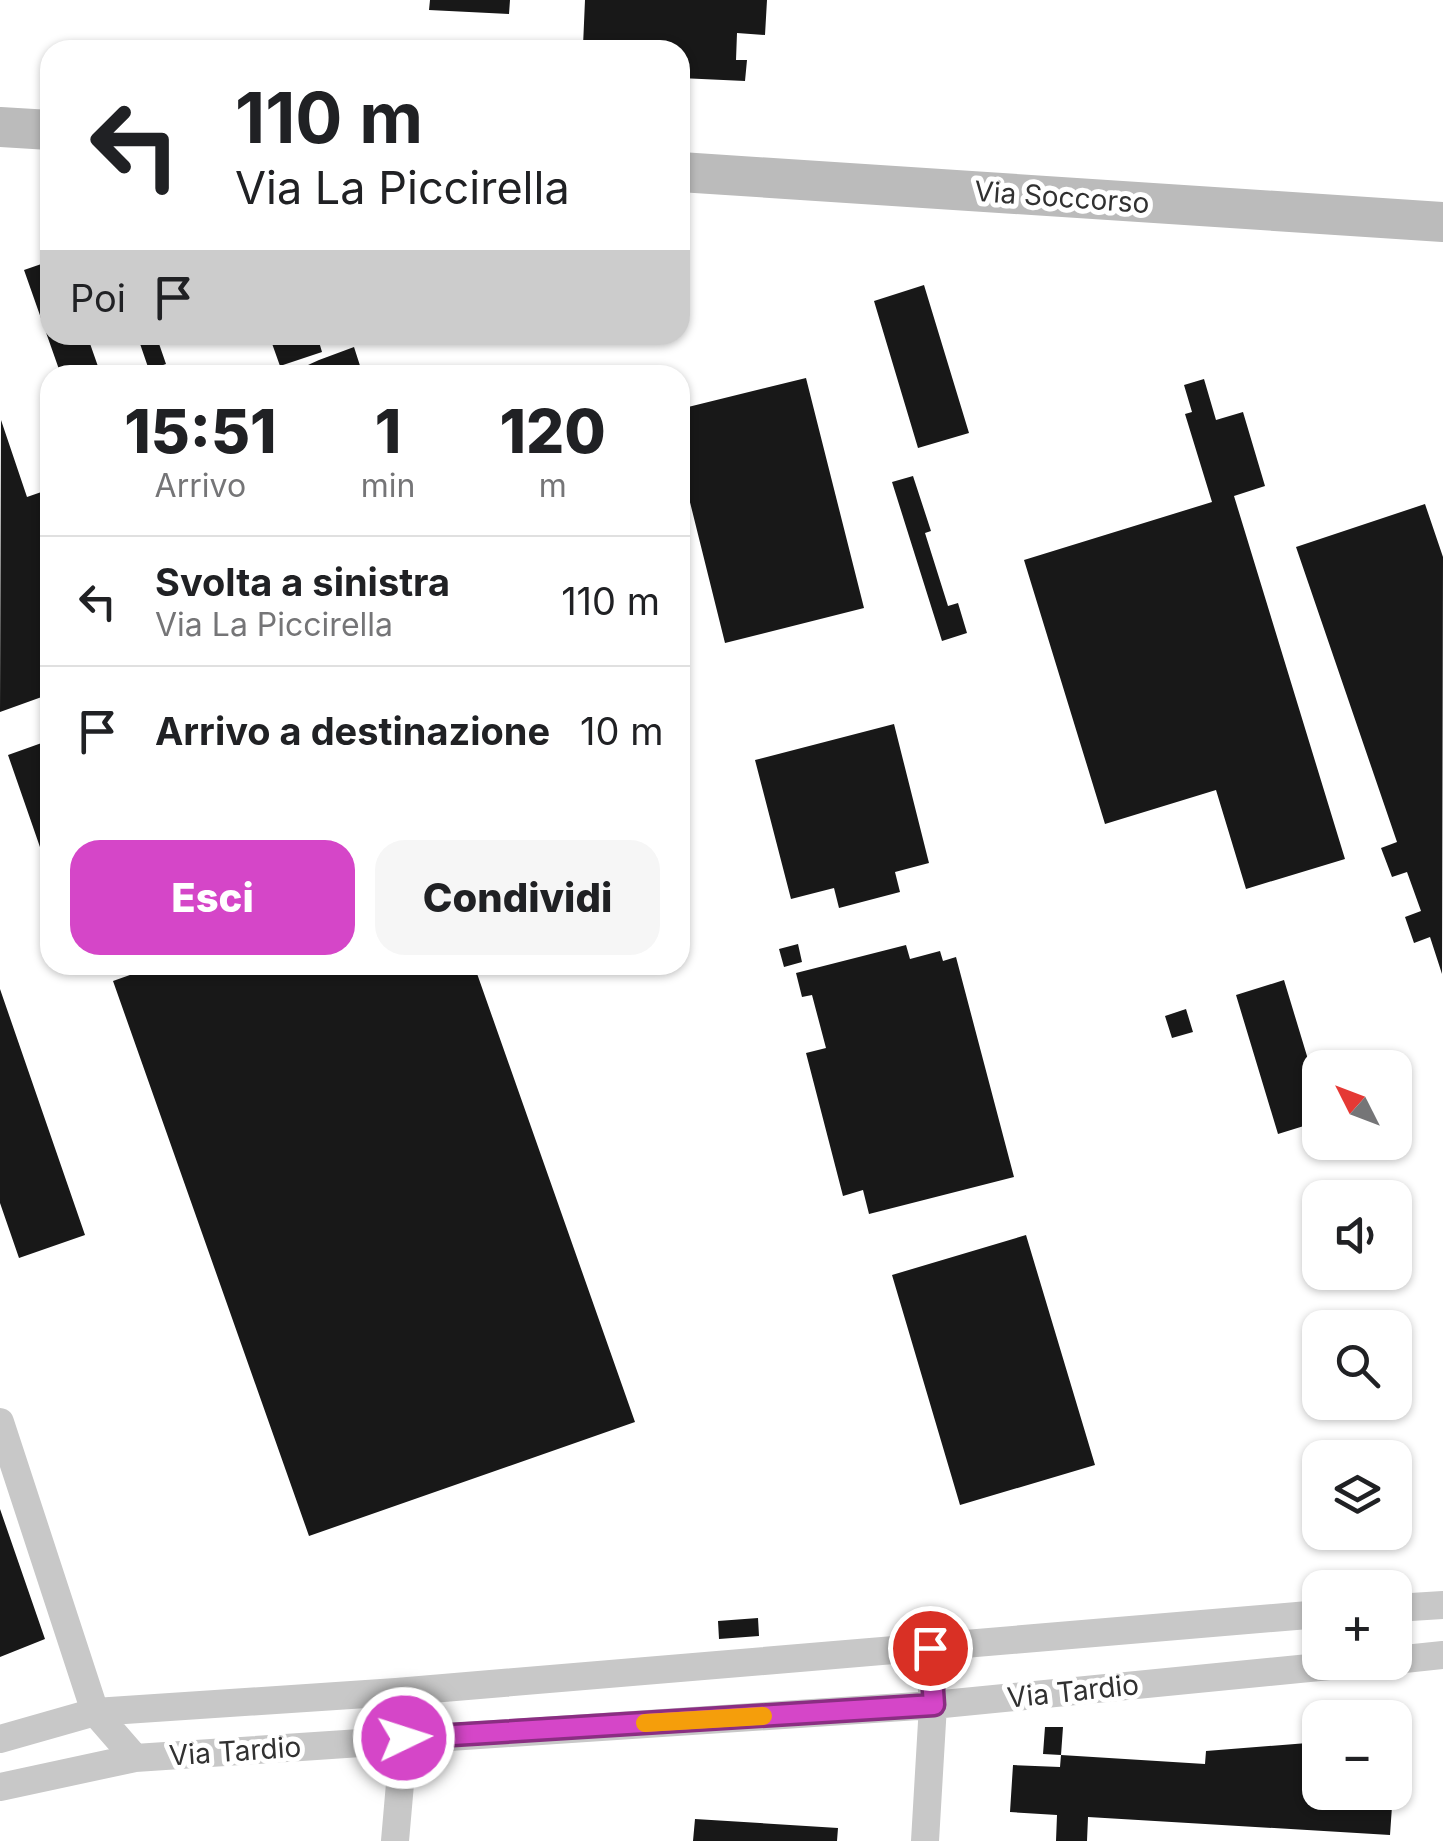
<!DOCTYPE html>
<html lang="it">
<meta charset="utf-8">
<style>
body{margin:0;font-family:Inter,sans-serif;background:#f6f6f6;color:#202124;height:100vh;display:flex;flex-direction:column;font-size:38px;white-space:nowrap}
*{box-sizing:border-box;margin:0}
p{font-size:32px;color:#757577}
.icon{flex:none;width:55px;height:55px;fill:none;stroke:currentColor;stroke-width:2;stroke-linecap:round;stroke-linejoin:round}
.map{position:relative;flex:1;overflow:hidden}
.panel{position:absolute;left:40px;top:365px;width:650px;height:610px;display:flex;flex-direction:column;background:#fff;border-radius:30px;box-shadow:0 2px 8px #0004}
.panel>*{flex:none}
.hud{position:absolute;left:40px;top:40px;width:650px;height:305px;border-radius:30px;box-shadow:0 2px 8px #0004;background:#fff;color:#202124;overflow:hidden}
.needle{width:65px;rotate:312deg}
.fabs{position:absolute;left:1302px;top:1050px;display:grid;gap:20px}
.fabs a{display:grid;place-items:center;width:110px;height:110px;border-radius:20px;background:#fff;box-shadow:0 2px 8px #0004;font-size:50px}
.pin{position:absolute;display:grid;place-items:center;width:85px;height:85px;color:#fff;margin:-42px;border:5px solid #fff;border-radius:50%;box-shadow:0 2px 10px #0007}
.me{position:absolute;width:110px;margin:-55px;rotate:86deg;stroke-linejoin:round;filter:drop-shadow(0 0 8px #0008)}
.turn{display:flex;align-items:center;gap:35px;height:210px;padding:0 30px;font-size:45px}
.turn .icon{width:130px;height:130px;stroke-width:2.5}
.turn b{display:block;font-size:70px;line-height:85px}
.then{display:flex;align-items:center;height:95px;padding:0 30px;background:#0003;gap:20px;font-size:38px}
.eta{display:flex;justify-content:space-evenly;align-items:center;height:170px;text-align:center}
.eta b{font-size:60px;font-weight:800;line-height:70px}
.primary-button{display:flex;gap:20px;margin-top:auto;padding:20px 30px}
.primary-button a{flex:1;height:115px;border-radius:30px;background:#d546c8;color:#fff;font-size:40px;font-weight:800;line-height:115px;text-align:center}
.primary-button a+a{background:#f6f6f6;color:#202124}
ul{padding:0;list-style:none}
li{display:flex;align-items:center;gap:30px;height:130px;padding:0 30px;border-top:2px solid #e0e0e0}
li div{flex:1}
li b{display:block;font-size:38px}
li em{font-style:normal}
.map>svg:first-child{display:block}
.building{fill:#181818}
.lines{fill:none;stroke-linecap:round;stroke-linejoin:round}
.street{stroke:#c8c8c8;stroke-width:28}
.secondary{stroke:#bbb;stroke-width:40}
.route-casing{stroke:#8a2e82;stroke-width:25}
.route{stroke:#d546c8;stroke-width:18}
.slow{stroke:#f59e0b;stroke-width:18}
.labels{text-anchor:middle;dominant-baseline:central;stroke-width:10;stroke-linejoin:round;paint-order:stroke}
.street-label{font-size:28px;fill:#313131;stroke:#fff}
</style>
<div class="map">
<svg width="1443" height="1841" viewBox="0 0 1443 1841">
<rect width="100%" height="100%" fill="#fff"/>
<path class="building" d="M 430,0 L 510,0 L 509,14 L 429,10 Z
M 585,0 L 767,0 L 765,35 L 737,33 L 736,60 L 747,60 L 745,81 L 680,78 L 680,50 L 592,50 L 583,46 Z
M 50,261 L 50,335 L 87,335 L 101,375 L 61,375 L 24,270 Z
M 924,285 L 969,433 L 918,448 L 874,301 Z
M 137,335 L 156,335 L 166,364 L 149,370 Z
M 269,335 L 317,335 L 322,352 L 280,366 Z
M 354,347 L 363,375 L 286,375 L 319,360 Z
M 806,378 L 864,608 L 725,643 L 680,462 L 680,409 Z
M 1204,379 L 1216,420 L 1243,412 L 1265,486 L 1234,496 L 1345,859 L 1246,889 L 1216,790 L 1105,824 L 1024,560 L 1212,502 L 1185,414 L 1192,412 L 1184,385 Z
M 1,420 L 27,497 L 50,489 L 50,694 L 0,712 Z
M 913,476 L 931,531 L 925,533 L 948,606 L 958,603 L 967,633 L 942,641 L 892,482 Z
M 1425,504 L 1443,557 L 1442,974 L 1430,937 L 1414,943 L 1405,917 L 1421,911 L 1407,872 L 1392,877 L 1381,848 L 1397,842 L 1296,547 Z
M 894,724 L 929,863 L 895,872 L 900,892 L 839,908 L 834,888 L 791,899 L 755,760 Z
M 50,740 L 50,873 L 49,873 L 8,755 Z
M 798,944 L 802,962 L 784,967 L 779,949 Z
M 906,945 L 910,959 L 940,951 L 943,961 L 956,957 L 1014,1177 L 869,1214 L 863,1190 L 843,1196 L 806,1053 L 826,1048 L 812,995 L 802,997 L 796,973 Z
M 158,965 L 474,965 L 635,1422 L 309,1536 L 113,981 Z
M 1284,980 L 1320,1099 L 1320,1121 L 1278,1134 L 1236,995 Z
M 0,989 L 85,1235 L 19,1258 L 0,1203 Z
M 1186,1009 L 1193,1032 L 1172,1038 L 1165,1016 Z
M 1026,1235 L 1095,1465 L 960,1505 L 892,1275 Z
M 0,1509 L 45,1639 L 0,1657 Z
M 758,1618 L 759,1636 L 719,1639 L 718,1621 Z
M 1045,1727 L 1063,1727 L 1061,1755 L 1043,1754 Z
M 1320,1742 L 1320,1792 L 1393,1792 L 1390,1835 L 1088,1817 L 1087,1841 L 1056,1841 L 1057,1815 L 1010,1812 L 1013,1765 L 1060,1767 L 1061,1755 L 1205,1764 L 1206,1751 Z
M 695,1819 L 838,1828 L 837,1841 L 693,1841 Z"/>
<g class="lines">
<path class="street" d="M 0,1422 L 95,1712 L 135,1758
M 1395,1608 L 1443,1605
M 1395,1660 L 1443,1655
M 0,1739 L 95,1712 L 396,1692 L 1320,1614
M 0,1787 L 135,1758 L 933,1705 L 1370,1662
M 395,1841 L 404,1738 L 396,1692
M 925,1841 L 933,1705 L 929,1648"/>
<path class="secondary" d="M 0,127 L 50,130
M 680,172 L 1443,222"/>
</g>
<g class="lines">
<defs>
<path id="route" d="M 404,1738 L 934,1705 L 930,1648"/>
</defs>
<use href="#route" class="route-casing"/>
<use href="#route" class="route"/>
<path class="slow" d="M 645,1723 L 763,1716"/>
</g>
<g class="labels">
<g class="street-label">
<text transform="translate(1062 197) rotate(4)">Via Soccorso</text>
<text transform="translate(1073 1691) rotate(-6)">Via Tardio</text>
<text transform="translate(235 1751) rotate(-4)">Via Tardio</text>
</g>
</g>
</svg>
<div class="fabs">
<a><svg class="needle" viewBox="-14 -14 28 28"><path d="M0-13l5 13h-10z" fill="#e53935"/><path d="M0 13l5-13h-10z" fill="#757577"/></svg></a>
<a><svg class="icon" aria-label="sound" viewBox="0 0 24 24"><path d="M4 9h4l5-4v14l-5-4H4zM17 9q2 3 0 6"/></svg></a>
<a><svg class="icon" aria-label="search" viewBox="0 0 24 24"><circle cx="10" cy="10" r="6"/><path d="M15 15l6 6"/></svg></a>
<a><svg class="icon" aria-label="layers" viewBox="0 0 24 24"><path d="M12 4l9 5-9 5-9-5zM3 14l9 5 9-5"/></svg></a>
<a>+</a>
<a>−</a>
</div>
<div class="pin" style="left:930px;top:1648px;background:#d93025"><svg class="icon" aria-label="arrive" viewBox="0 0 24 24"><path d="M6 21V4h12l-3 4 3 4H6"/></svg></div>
<svg class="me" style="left:404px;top:1738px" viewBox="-20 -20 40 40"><circle r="17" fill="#d546c8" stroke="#fff" stroke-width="3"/><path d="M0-11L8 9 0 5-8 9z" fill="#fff"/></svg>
<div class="hud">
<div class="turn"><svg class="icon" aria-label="left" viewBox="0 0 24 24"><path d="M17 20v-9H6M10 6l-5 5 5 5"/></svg><div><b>110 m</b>Via La Piccirella</div></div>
<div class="then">Poi<svg class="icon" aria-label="arrive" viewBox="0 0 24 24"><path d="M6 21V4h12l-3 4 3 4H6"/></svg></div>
</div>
<section class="panel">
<div class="eta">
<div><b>15:51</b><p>Arrivo</p></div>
<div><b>1</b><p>min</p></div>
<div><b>120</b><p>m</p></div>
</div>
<ul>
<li><svg class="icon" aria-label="left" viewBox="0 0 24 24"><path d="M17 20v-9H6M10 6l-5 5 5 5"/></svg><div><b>Svolta a sinistra</b><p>Via La Piccirella</p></div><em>110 m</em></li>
<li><svg class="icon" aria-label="arrive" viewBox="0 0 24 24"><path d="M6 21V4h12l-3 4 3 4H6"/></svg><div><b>Arrivo a destinazione</b></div><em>10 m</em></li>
</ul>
<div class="primary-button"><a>Esci</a><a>Condividi</a></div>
</section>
</div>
